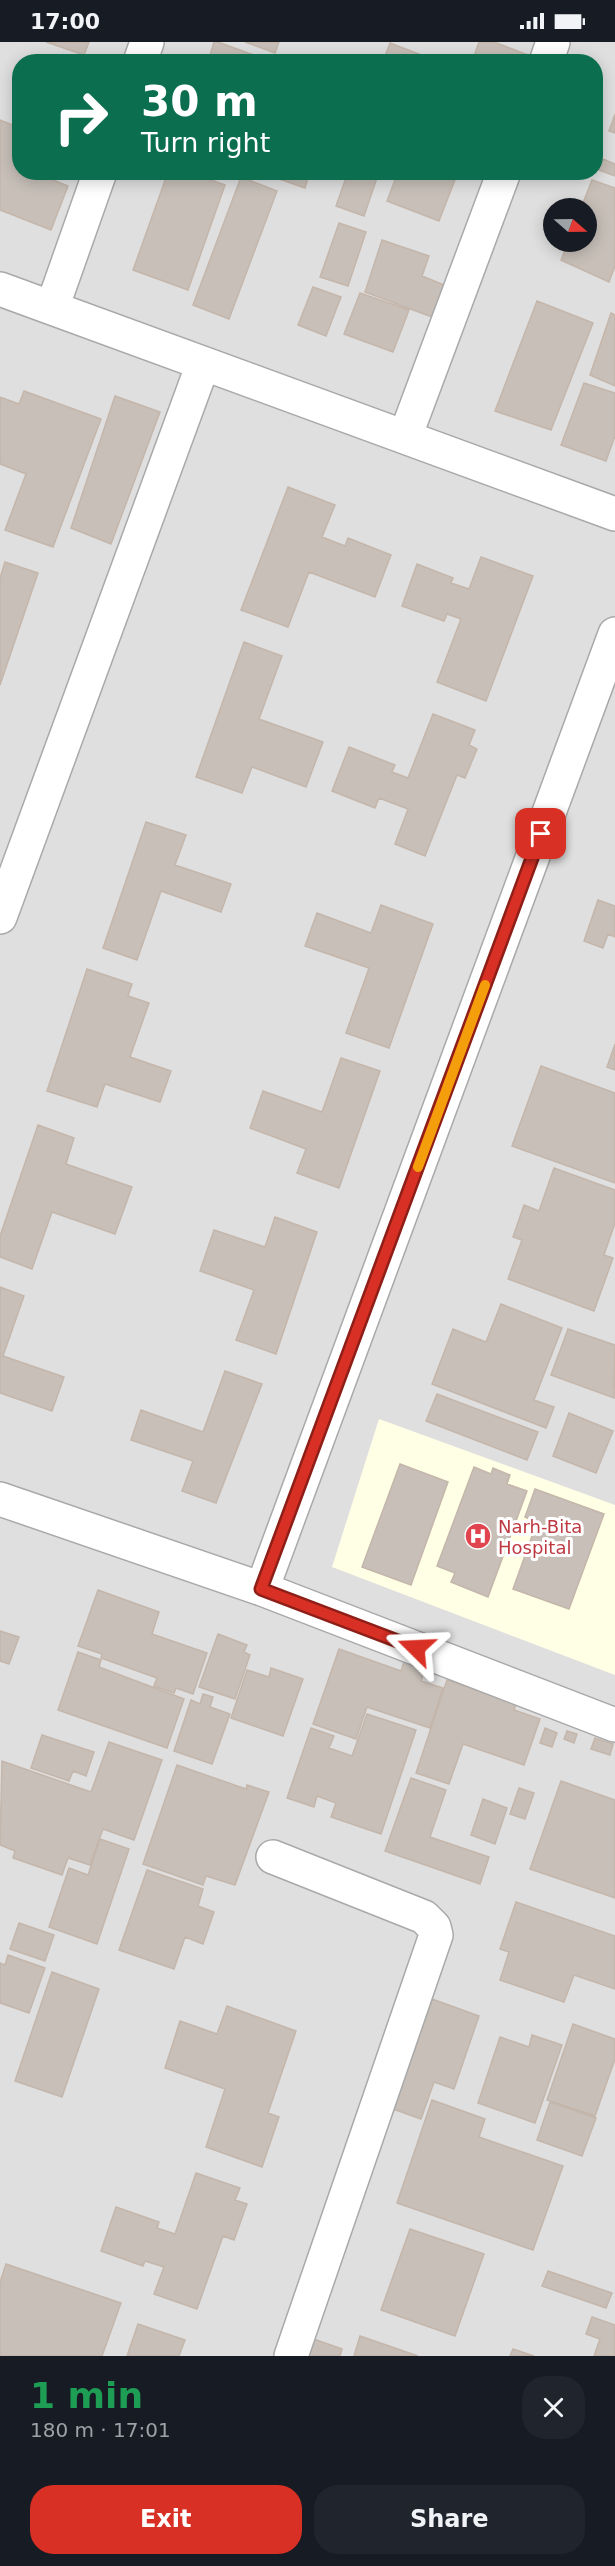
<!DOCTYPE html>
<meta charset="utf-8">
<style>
body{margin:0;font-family:"DejaVu Sans",sans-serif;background:#20242c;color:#f1f3f6;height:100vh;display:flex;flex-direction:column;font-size:22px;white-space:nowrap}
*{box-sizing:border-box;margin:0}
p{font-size:20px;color:#9ea1a6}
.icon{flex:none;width:33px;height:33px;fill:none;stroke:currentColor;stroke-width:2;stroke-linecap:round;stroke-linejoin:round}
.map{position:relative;height:2314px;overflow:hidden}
.panel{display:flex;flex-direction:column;background:#171b24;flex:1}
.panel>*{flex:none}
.hud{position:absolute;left:12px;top:12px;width:591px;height:126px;border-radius:24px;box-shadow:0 3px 15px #0003;background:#0b6e4f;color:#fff;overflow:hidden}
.needle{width:39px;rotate:110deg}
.tools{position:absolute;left:543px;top:156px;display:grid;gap:12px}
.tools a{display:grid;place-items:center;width:54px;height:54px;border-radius:50%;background:#171b24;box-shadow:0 3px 15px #0003;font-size:30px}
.pin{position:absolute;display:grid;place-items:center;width:51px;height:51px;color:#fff;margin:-26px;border-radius:12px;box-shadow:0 3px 9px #0006}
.me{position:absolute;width:66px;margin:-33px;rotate:291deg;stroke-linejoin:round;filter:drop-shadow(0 0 4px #0008)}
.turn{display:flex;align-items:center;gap:21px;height:126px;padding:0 30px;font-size:27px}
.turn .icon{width:78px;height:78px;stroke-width:2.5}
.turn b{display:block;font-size:42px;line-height:51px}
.round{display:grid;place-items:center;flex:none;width:63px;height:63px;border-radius:24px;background:#20242c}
.headline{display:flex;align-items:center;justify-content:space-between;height:102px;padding:0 30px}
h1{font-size:36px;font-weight:600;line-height:45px;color:#1e9e55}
.action{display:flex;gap:12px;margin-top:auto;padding:12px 30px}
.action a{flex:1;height:69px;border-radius:24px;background:#d93025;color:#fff;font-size:24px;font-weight:600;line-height:69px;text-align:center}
.action a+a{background:#20242c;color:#f1f3f6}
.status{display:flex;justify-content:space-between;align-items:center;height:42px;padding:0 30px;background:#171b24;direction:ltr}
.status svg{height:16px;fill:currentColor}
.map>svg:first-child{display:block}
.residential{fill:#e0dfdf;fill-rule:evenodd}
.education{fill:#ffffe5}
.building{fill:#c7bfb8;stroke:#c4b6ab;stroke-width:1.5}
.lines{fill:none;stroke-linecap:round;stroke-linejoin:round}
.minor-casing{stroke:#a9a9a9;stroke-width:36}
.minor{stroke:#fff;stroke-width:33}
.route-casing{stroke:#8d1f18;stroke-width:15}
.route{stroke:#d93025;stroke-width:10}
.slow{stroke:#f59e0b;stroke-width:10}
.labels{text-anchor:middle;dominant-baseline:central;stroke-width:6;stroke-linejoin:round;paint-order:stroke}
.health-label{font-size:18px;fill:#be3a42;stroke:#fff;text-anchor:start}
</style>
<div class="status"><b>17:00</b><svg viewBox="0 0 49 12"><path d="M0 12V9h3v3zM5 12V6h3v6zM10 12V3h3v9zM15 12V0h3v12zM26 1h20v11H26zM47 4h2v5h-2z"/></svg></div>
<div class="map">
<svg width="615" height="2314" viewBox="0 0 615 2314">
<rect width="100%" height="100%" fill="#f2efe9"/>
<path class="residential" d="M 0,0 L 615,0 L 615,2314 L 0,2314 ZM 20,20 L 596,20 L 596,130 L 20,130 ZM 554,166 L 586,166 L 586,200 L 554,200 Z"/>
<path class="education" d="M 379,1377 L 615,1463 L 615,1633 L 332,1525 Z"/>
<path class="building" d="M 46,0 L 89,0 L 84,13 Z
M 214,0 L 218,0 L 273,20 L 208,20 Z
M 245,0 L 279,0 L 275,11 Z
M 479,0 L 494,0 L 541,18 L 472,20 Z
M 390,1 L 432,17 L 431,20 L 383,20 Z
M 615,72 L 615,91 L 609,89 Z
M 0,78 L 20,86 L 20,130 L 33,130 L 68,144 L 51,188 L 0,168 Z
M 603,117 L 615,122 L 615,134 L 599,128 Z
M 168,130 L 188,130 L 225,143 L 188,248 L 133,228 Z
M 259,130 L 310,130 L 305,146 Z
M 348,130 L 379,130 L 364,174 L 336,164 Z
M 398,130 L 458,130 L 439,179 L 387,159 Z
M 241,135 L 277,149 L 229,277 L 193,263 Z
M 592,138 L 615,146 L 615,224 L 609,240 L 561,218 L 568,200 L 586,200 L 586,166 L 581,166 Z
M 339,181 L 366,190 L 348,244 L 320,235 Z
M 382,198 L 429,214 L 422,234 L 444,243 L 432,275 L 365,250 Z
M 313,245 L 341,255 L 326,294 L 298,283 Z
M 360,251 L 409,268 L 393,310 L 344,292 Z
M 537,259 L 593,281 L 551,388 L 495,369 Z
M 611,271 L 615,273 L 615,344 L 590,333 Z
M 584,341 L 615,351 L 615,394 L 606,419 L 561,403 Z
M 24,349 L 101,377 L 53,505 L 5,488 L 26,432 L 0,422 L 0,355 L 19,362 Z
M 115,354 L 160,370 L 111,502 L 71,486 Z
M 288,445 L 335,463 L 322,495 L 345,504 L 348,496 L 391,513 L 375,555 L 309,530 L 288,585 L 241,568 Z
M 481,515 L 533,534 L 486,659 L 437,640 L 461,577 L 447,572 L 444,579 L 402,564 L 417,522 L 453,536 L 451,541 L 469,547 Z
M 5,520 L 38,531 L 0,643 L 0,536 Z
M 244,600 L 282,614 L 259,677 L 323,700 L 306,745 L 252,725 L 242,751 L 196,735 Z
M 433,672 L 475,688 L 469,703 L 477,707 L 465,736 L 457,733 L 425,814 L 395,802 L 408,767 L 379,756 L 375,766 L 332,749 L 349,705 L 395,723 L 392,730 L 408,736 Z
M 146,780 L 186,793 L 175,823 L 231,842 L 221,870 L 161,849 L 137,918 L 103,906 Z
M 598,858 L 615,864 L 615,895 L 608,892 L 603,906 L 584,899 Z
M 381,863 L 433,882 L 389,1006 L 346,991 L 369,926 L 305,904 L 317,871 L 371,891 Z
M 87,927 L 132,942 L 128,954 L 149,961 L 130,1015 L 171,1029 L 160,1060 L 105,1042 L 97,1065 L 47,1049 Z
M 615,1002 L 615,1028 L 607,1025 Z
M 341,1016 L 380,1029 L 339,1146 L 297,1131 L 306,1107 L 250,1086 L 263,1049 L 322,1070 Z
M 541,1024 L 615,1051 L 615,1141 L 512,1104 Z
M 38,1083 L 74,1096 L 66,1122 L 132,1145 L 115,1192 L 52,1170 L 32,1227 L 0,1215 L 0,1194 Z
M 554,1126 L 615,1148 L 615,1181 L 604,1213 L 613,1216 L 594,1269 L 508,1237 L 522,1198 L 513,1195 L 524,1163 L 539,1169 Z
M 275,1175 L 317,1190 L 276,1312 L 236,1298 L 254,1248 L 200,1229 L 214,1188 L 265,1205 Z
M 0,1245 L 24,1254 L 3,1314 L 64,1335 L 52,1369 L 0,1351 Z
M 501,1262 L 562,1286 L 534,1358 L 554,1365 L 546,1386 L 432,1342 L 453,1287 L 486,1300 Z
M 568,1287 L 615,1303 L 614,1356 L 551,1333 Z
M 225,1329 L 262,1342 L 216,1461 L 182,1449 L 193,1419 L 131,1398 L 141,1368 L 203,1390 Z
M 437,1352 L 538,1390 L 527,1418 L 426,1379 Z
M 569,1371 L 613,1389 L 596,1431 L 553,1414 Z
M 400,1422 L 448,1440 L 411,1543 L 362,1525 Z
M 474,1425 L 491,1432 L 493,1426 L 510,1433 L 507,1442 L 527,1449 L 488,1555 L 451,1540 L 455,1531 L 437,1524 Z
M 535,1447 L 604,1472 L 569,1567 L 513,1547 L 537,1480 L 525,1475 Z
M 98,1548 L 159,1570 L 152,1592 L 207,1611 L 193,1652 L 176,1646 L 174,1651 L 154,1644 L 157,1636 L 101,1616 L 102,1612 L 78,1604 Z
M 0,1589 L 19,1595 L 9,1622 L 0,1619 Z
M 218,1592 L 247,1603 L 244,1610 L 250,1613 L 235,1657 L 199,1645 Z
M 339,1607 L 401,1629 L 404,1620 L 425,1627 L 421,1639 L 443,1646 L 430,1686 L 367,1665 L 356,1697 L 313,1682 Z
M 78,1610 L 101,1618 L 99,1625 L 184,1657 L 167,1706 L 58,1668 Z
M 271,1626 L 303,1637 L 283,1694 L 231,1676 L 247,1628 L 269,1635 Z
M 447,1638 L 516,1662 L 514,1668 L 540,1677 L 524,1723 L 463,1702 L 449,1742 L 416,1731 Z
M 203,1652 L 213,1655 L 210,1665 L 230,1672 L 212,1722 L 174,1709 L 191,1658 L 200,1662 Z
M 367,1672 L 416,1688 L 381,1792 L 331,1775 L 336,1761 L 317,1754 L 314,1765 L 287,1756 L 311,1686 L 334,1694 L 329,1706 L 352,1714 Z
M 545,1686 L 557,1691 L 552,1705 L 540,1701 Z
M 567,1689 L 577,1692 L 574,1701 L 564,1697 Z
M 42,1693 L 94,1710 L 86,1734 L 73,1729 L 69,1739 L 31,1726 Z
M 595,1696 L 613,1702 L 610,1713 L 591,1707 Z
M 109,1700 L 162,1718 L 134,1798 L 103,1787 L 90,1823 L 68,1816 L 62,1833 L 13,1816 L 15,1809 L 0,1803 L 2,1719 L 91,1750 Z
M 177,1723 L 246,1747 L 247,1743 L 269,1750 L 235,1843 L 206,1834 L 203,1843 L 143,1822 Z
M 411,1736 L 446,1748 L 430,1795 L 489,1815 L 480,1842 L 385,1809 Z
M 561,1739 L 615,1758 L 615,1856 L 530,1827 Z
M 519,1746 L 534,1751 L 525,1777 L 510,1772 Z
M 483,1757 L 507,1766 L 495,1802 L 471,1793 Z
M 100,1797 L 129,1807 L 97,1902 L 49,1885 L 69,1826 L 88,1833 Z
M 147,1828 L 203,1847 L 198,1864 L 214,1870 L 203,1902 L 185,1895 L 174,1927 L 119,1908 Z
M 516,1860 L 615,1894 L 615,1947 L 574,1933 L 564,1960 L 500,1938 L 509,1910 L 500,1907 Z
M 19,1881 L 54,1893 L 45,1919 L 10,1907 Z
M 8,1913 L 45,1926 L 29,1971 L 0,1961 L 0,1921 L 5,1923 Z
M 52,1930 L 99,1947 L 62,2055 L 15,2039 Z
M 432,1957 L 479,1974 L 454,2047 L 434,2040 L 421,2077 L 393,2067 Z
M 227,1964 L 296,1989 L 268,2071 L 279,2075 L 262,2125 L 206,2105 L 225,2047 L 165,2026 L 180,1979 L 217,1992 Z
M 573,1982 L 615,1997 L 615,2017 L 595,2074 L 547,2058 Z
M 532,1993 L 562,2003 L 535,2081 L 478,2061 L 500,1995 L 529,2005 Z
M 432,2058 L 485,2077 L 479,2095 L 563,2124 L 533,2208 L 397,2161 Z
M 550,2060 L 596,2076 L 582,2114 L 537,2098 Z
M 196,2131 L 240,2146 L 235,2158 L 247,2162 L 234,2198 L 223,2194 L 197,2267 L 154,2252 L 164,2225 L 145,2219 L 143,2224 L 101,2209 L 116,2165 L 159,2180 L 157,2186 L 175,2192 Z
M 410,2187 L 484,2212 L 455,2294 L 381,2268 Z
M 6,2222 L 121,2261 L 102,2314 L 0,2314 L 0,2240 Z
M 548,2229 L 612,2251 L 606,2266 L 542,2244 Z
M 592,2275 L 615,2283 L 615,2314 L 594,2314 L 600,2297 L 586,2292 Z
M 138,2282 L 185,2298 L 179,2314 L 127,2314 Z
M 360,2294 L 418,2314 L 354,2314 Z
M 311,2296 L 342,2307 L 340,2314 L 305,2314 Z
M 513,2307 L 534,2314 L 510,2314 Z"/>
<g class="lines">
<defs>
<path id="minor" d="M 140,20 L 147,0
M 546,20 L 553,0
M 0,247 L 52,266 L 100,130
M 52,266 L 615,472
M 405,395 L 504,130
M 0,875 L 203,322
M 0,1457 L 262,1547 L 615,1683
M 262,1547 L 615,592
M 273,1815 L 424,1875 L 434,1885 L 436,1893 L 291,2314"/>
</defs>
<use href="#minor" class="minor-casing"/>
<use href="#minor" class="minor"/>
</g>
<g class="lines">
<defs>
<path id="route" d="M 416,1606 L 261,1547 L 541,792"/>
</defs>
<use href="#route" class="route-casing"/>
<use href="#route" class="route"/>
<path class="slow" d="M 418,1125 L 485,943"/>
</g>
<defs>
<symbol id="hospital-disc" viewBox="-11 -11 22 22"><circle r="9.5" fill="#e0444e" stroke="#fff"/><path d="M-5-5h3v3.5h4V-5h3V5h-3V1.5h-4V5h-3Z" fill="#fff"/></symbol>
</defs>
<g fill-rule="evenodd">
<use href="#hospital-disc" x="463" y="1479" width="30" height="30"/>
</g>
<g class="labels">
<g class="health-label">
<text x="498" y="1484">Narh-Bita<tspan x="498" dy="21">Hospital</tspan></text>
</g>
</g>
</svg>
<div class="tools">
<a><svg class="needle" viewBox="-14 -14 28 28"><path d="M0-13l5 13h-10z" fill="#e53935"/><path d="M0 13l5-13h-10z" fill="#9ea1a6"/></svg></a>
</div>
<div class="pin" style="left:541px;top:792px;background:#d93025"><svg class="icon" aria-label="arrive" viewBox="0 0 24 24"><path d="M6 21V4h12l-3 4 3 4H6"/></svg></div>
<svg class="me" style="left:416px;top:1606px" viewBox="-20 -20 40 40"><path d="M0-17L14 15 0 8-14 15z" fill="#d93025" stroke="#fff" stroke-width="4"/></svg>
<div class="hud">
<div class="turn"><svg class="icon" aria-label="right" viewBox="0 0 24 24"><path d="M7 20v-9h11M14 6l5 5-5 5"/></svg><div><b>30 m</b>Turn right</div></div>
</div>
</div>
<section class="panel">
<div class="headline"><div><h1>1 min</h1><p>180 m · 17:01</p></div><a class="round"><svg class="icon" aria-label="close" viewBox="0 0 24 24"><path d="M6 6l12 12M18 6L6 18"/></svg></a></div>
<div class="action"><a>Exit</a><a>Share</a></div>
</section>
